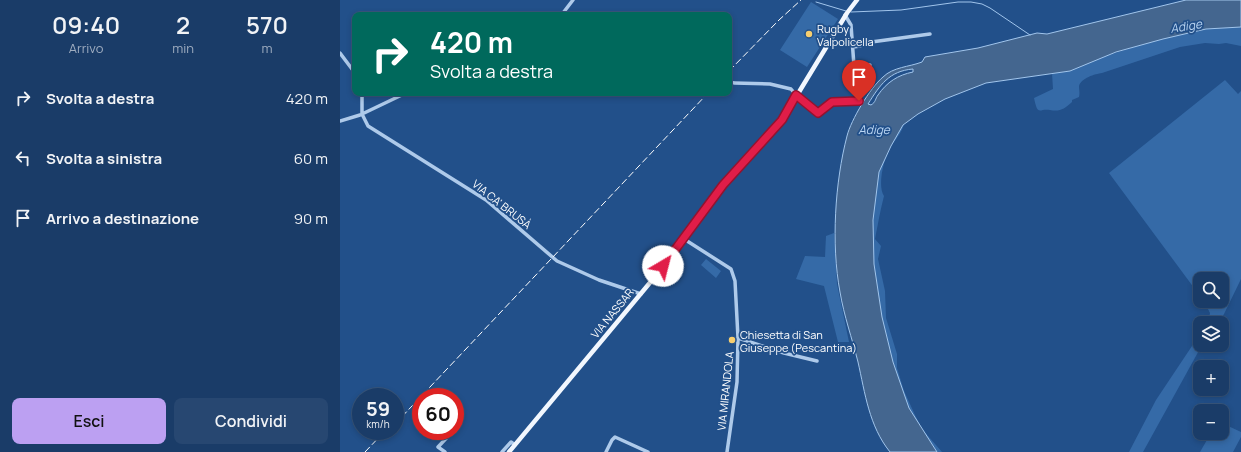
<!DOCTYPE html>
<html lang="it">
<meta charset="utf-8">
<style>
body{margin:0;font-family:Manrope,sans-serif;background:#274771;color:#f1f3f6;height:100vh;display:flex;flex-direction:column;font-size:15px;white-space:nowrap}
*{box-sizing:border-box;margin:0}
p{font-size:13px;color:#9fadc0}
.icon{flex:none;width:22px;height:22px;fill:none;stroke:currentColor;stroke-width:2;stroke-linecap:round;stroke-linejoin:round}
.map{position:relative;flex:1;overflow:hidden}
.sheet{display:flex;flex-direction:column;background:#1a3c68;width:340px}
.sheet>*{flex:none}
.banner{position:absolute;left:12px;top:12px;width:380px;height:84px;border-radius:8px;box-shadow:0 2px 6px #0003,0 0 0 1px #38567c;background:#00695c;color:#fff;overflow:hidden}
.controls{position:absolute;left:853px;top:272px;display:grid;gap:8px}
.controls a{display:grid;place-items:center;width:36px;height:36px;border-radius:8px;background:#1a3c68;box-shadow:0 2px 6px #0003,0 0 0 1px #38567c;font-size:20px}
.speed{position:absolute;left:12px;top:388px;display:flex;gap:8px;font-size:20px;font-weight:700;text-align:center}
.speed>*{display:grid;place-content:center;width:52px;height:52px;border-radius:50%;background:#1a3c68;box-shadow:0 2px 6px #0003,0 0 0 1px #38567c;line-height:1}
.speed small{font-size:10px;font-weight:400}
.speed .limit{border:6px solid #d22;background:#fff;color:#111}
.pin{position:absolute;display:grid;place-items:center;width:34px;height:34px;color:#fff;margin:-41px -17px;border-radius:50% 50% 50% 0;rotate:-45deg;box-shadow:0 0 4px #0007}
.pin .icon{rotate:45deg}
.me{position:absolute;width:44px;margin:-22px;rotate:37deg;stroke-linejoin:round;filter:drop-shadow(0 0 3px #0008)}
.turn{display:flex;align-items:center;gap:14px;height:84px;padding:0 12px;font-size:18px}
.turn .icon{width:52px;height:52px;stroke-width:2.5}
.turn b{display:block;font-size:28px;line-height:34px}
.eta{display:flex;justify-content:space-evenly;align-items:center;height:68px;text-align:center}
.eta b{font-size:24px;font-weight:600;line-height:28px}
.cta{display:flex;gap:8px;margin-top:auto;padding:8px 12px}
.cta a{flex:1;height:46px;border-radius:8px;background:#bca0f2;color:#111;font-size:16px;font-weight:600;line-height:46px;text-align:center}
.cta a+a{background:#274771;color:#f1f3f6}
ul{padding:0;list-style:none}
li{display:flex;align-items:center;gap:12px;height:60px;padding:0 12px}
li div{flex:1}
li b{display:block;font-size:15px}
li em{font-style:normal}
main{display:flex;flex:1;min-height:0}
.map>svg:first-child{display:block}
.green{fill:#356aa7}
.water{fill:#44668f;stroke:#a1c5ec;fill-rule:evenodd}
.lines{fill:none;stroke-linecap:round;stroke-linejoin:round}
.stream{stroke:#a1c5ec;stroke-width:1}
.minor{stroke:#aecaea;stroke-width:3.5}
.major{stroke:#f2f7fe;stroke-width:4.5}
.rail{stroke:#fff;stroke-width:1;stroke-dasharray:7 3;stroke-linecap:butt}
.route-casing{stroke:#92132f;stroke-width:10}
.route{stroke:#e11d48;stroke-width:7}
.poi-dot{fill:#f7ce6f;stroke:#22508a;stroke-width:1.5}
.labels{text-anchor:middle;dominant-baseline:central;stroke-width:3.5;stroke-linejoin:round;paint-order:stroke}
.poi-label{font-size:11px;fill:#fff;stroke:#22508a;text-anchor:start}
.street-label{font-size:11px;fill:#fff;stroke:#22508a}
.water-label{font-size:12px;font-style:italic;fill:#b9d4f2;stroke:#22508a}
</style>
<main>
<section class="sheet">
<div class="eta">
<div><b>09:40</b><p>Arrivo</p></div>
<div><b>2</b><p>min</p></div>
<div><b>570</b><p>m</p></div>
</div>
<ul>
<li><svg class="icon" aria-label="right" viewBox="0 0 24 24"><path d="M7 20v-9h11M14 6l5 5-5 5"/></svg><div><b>Svolta a destra</b></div><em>420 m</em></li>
<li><svg class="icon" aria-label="left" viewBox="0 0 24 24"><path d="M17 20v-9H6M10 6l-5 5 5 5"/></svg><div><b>Svolta a sinistra</b></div><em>60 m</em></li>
<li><svg class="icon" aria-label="arrive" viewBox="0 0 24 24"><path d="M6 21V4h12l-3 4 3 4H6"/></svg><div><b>Arrivo a destinazione</b></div><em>90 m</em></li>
</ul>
<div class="cta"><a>Esci</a><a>Condividi</a></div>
</section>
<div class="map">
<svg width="901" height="452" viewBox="0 0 901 452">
<rect width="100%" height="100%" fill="#22508a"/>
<path class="green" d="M 471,2 L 498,19 L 467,67 L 440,50 Z
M 901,26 L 901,46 L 886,43 L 879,44 L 865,43 L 840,47 L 762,73 C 755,74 741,78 739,86 C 739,90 740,93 739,97 L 732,100 L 732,102 C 724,109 720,112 710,110 C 699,108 698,117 694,98 L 713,89 L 712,73 L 851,29 Z
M 885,80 L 898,94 L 901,91 L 901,279 L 884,314 L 878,323 L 868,323 L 870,313 L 864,301 L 882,301 L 882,279 L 860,279 L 860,296 L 769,173 Z
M 564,124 C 562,133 554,141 550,148 C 544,158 537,186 544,196 C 540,211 538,224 535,239 L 541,246 L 538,259 L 545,291 L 546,318 L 557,354 L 557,368 L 564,391 L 575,415 L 582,429 L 602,452 L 597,452 L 586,444 L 550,371 L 528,231 L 544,146 Z
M 494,233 L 497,284 L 509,342 L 498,342 L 484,286 L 456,279 L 465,256 L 485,257 L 486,236 Z
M 366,259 L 381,271 L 376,278 L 361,265 Z
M 860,334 L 860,345 L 862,345 L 803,452 L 789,452 L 816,400 Z
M 886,425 L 901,432 L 901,437 L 893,452 L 860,452 L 871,433 L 882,433 L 882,426 Z"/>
<path class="water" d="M 846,0 L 901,0 L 901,27 L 866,29 L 823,39 L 776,52 L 730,71 L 646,83 L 605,99 L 578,114 L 563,125 L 551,146 L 539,172 L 533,220 L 534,264 L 542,317 L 553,362 L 569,408 L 597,452 L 550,452 C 529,426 525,393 518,362 C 512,338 504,316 500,292 C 491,244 495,182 507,136 C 511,120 530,88 543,77 C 553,67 569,67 582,62 L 585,57 L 638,48 L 697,33 L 707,34 ZM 573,69 L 573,72 C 558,75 547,82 538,95 C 535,99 536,102 531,105 L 528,104 C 540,85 549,71 573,69 Z"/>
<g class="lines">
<path class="stream" d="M 476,2 L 506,11
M 511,12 L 561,10 L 618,2 L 631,2 L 642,4 L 650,8 L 690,35"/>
<path class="minor" d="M 223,15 L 223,13 L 233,0
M 505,15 L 511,25 L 514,66 L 530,65
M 513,47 L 520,46 L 524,43 L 590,34
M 0,53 L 15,73
M 389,81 L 394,83 L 430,84 L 451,89 L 456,95 L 479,113 L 492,102 L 519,101
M 22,93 L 22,114 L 28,126 L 146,200 L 217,261 L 259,280 L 301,294
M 0,121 L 20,115 L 66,93
M 344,239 L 391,269 L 395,281 L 398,338 L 397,382 L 387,452
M 398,338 L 444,353 L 477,361
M 105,452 L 98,447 L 113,431
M 162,452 L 171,442 L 175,445
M 266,452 L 272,440 L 275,437 L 308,452"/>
<path class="major" d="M 169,452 L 323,267 L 383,185 L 442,120 L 507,13 L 517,0"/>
<path class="rail" d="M 389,71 L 439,20 L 461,0
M 55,424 L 368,93
M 25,452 L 45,431"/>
</g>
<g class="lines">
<defs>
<path id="route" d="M 323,266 L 383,185 L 442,120 L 456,95 L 478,113 L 492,102 L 519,101"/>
</defs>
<use href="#route" class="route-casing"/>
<use href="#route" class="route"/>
</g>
<g class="poi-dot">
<circle cx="469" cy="34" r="4"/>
<circle cx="392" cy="340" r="4"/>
</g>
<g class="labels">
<g class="poi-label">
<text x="477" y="28">Rugby<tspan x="477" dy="13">Valpolicella</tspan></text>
<text x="400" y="334">Chiesetta di San<tspan x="400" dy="13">Giuseppe (Pescantina)</tspan></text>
</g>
<g class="street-label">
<text transform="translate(162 204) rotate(38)">VIA CA' BRUSÀ</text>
<text transform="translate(272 313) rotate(-51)">VIA NASSAR</text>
<text transform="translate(385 391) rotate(-84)">VIA MIRANDOLA</text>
</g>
<g class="water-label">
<text transform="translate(846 26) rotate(-9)">Adige</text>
<text x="534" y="129">Adige</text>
</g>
</g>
</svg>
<div class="controls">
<a><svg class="icon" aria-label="search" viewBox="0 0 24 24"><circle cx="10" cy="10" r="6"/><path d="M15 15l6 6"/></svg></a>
<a><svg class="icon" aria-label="layers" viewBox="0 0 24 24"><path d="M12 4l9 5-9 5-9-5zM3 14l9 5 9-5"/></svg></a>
<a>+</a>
<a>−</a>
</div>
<div class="speed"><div>59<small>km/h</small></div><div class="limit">60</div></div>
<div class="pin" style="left:519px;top:101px;background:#d93025"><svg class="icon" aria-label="arrive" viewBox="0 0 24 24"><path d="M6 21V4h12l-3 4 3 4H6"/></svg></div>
<svg class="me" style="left:323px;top:266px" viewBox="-20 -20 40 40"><circle r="19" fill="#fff"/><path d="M0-13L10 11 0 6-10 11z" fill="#e11d48"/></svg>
<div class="banner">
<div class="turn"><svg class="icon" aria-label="right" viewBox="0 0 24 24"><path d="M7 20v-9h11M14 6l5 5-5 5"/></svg><div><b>420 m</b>Svolta a destra</div></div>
</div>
</div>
</main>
